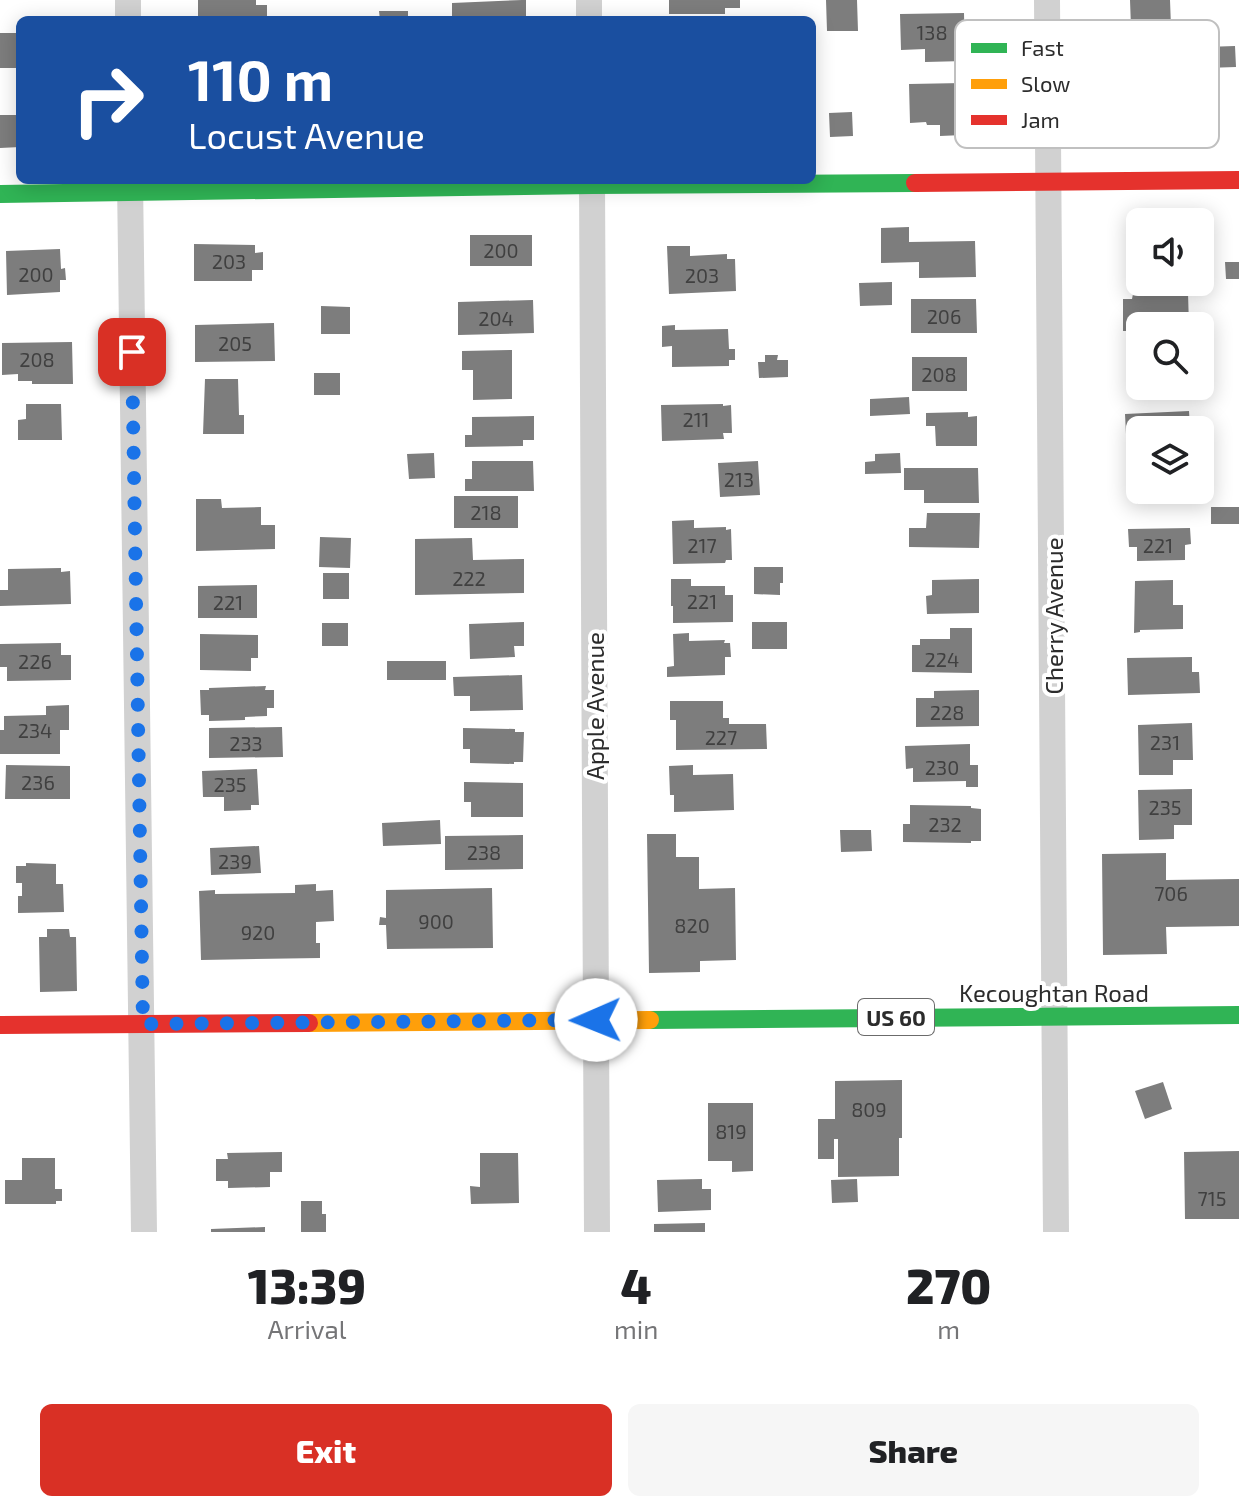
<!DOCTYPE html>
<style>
body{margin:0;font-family:"Exo 2",sans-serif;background:#f6f6f6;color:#202124;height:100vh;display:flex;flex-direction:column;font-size:30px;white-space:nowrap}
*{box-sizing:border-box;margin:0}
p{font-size:26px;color:#757577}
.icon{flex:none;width:44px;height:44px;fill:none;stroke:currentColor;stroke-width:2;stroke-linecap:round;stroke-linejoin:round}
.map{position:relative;height:1232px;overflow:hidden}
.details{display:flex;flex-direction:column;background:#fff;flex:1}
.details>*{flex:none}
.top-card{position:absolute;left:16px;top:16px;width:800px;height:168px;border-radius:12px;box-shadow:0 4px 20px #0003;background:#1a4fa0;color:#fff;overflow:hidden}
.fabs{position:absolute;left:1126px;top:208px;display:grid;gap:16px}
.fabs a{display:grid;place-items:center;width:88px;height:88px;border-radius:12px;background:#fff;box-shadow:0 4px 20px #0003;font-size:40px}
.pin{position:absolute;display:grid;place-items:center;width:68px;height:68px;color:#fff;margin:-34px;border-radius:16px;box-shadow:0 4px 12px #0006}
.me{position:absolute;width:88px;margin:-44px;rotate:269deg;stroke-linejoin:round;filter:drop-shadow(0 0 6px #0008)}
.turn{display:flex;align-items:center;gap:28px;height:168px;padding:0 40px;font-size:36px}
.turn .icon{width:104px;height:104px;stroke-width:2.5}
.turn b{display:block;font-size:56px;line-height:68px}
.eta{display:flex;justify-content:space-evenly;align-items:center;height:136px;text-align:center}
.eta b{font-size:48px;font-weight:800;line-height:56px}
.primary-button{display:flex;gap:16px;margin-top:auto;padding:16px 40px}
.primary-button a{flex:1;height:92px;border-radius:12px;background:#d93025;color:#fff;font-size:32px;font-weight:800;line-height:92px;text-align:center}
.primary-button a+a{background:#f6f6f6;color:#202124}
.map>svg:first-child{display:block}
.building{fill:#7d7d7d}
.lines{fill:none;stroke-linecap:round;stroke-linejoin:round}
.street{stroke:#d1d1d1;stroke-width:26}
.fast{stroke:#30b455;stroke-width:18}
.slow{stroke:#ff9f0a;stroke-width:18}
.jam{stroke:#e5322d;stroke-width:18}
.route{stroke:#1a73e8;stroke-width:14;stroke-dasharray:0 25.2}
.labels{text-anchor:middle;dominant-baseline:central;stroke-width:8;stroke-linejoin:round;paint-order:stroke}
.number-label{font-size:20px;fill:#404040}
.shield{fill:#fff;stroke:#6b6b6b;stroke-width:2}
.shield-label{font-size:22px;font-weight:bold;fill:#2c2c2c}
.street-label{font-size:24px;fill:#2c2c2c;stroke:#fff}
.key{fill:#fff;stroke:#c0c0c0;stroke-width:2}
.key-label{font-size:22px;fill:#2c2c2c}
</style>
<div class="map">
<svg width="1239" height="1232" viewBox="0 0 1239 1232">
<rect width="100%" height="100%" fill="#fff"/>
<path class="building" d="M 198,0 L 256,0 L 256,5 L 267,5 L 267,19 L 198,20 Z
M 522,0 L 526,0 L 526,20 L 452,20 L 452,3 Z
M 669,0 L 740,0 L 740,8 L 725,8 L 725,14 L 669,14 Z
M 826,0 L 857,0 L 858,31 L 827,31 Z
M 1130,0 L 1170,0 L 1172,53 L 1132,54 Z
M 379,11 L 408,11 L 408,20 L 380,20 Z
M 964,13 L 965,61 L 925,62 L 925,49 L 901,50 L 900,14 Z
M 0,33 L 20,33 L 20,68 L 0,68 Z
M 1235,46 L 1236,67 L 1206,68 L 1205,47 Z
M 963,83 L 963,135 L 940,136 L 940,125 L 927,125 L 926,122 L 910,123 L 909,84 Z
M 852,112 L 853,136 L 830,137 L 829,113 Z
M 0,115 L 20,115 L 20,147 L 0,148 Z
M 1140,223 L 1140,268 L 1133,268 L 1133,252 L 1131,252 L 1130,224 Z
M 909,227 L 909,242 L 975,241 L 976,277 L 919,278 L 919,262 L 881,263 L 881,228 Z
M 1200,231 L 1203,231 L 1204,259 L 1200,259 Z
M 470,235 L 532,235 L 532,266 L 470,266 Z
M 194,244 L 255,245 L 255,253 L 263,252 L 263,270 L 252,270 L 252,281 L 194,281 Z
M 667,246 L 690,246 L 690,256 L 727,254 L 727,259 L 735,259 L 736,291 L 669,294 Z
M 60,249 L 61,269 L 65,268 L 66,280 L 60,280 L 60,292 L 7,295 L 6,251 Z
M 1225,262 L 1239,262 L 1239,279 L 1226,279 Z
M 892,282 L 892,305 L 860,306 L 859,283 Z
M 1188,293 L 1189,326 L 1140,326 L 1140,334 L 1134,334 L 1135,331 L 1123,331 L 1123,299 L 1132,299 L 1133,294 Z
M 911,299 L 976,299 L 977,333 L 911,333 Z
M 533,300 L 534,333 L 458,335 L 458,302 Z
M 321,306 L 350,307 L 350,334 L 321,334 Z
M 274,323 L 275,361 L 195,362 L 195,325 Z
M 675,325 L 675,330 L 728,329 L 729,349 L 735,349 L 735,360 L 729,360 L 729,366 L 672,367 L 672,346 L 662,347 L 662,326 Z
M 72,342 L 73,384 L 32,384 L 32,381 L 18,381 L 18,374 L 2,375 L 2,343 Z
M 512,350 L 512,399 L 473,400 L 473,370 L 462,370 L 462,351 Z
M 1135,353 L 1140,353 L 1140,386 L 1181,386 L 1181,389 L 1135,390 L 1135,377 L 1126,378 L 1126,358 L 1135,358 Z
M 765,355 L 778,355 L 777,360 L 788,360 L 788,377 L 759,378 L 758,362 L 765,362 Z
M 912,357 L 967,357 L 967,391 L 912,391 Z
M 314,373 L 340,373 L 340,395 L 314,395 Z
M 205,379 L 238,379 L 239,415 L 244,415 L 244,434 L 203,434 Z
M 909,397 L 910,414 L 870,416 L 870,399 Z
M 26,404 L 61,404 L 62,440 L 18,440 L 18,420 L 26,419 Z
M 723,404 L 723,406 L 731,405 L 732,433 L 723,433 L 724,439 L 662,441 L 661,405 Z
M 1189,411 L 1190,428 L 1140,430 L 1140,445 L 1136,445 L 1136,434 L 1126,434 L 1125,414 Z
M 968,412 L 968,417 L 977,416 L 977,446 L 936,446 L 935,426 L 926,426 L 926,413 Z
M 534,416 L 534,440 L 523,440 L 523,446 L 465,447 L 465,435 L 472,435 L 472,417 Z
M 434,453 L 435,478 L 409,479 L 407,454 Z
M 900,453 L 901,473 L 865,474 L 865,462 L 875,461 L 875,454 Z
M 472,461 L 533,461 L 534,491 L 465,491 L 465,479 L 472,479 Z
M 758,461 L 760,495 L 720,497 L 718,463 Z
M 904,468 L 978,468 L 979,503 L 924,503 L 924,490 L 904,490 Z
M 1126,470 L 1140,470 L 1140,490 L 1196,490 L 1196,503 L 1137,504 L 1137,494 L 1127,494 Z
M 454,496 L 518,496 L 518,528 L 454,528 Z
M 196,499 L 221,499 L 222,508 L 261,507 L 261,525 L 275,525 L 275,549 L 196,551 Z
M 1211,507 L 1239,507 L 1239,524 L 1211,524 Z
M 927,513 L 980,513 L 979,548 L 909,547 L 909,528 L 926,528 Z
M 694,520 L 694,528 L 726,527 L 726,530 L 731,529 L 732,560 L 726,560 L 725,563 L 673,564 L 672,521 Z
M 1190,528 L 1191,544 L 1185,545 L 1185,560 L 1137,561 L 1137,547 L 1129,547 L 1128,529 Z
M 320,537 L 351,538 L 350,568 L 319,567 Z
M 472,538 L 473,560 L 524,559 L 524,593 L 415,595 L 415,539 Z
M 754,567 L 783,567 L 783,583 L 780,583 L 780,595 L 754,594 Z
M 61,568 L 61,572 L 70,571 L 71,604 L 0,606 L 0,590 L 8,590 L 8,569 Z
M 323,573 L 349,573 L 349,599 L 323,599 Z
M 671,579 L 691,579 L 691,586 L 725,586 L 725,595 L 733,595 L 733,622 L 673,623 L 673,606 L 671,606 Z
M 979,579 L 979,613 L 927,614 L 926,596 L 932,595 L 932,580 Z
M 1173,580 L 1173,605 L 1183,605 L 1183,629 L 1140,630 L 1140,632 L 1134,633 L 1135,581 Z
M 257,585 L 257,618 L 198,618 L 198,586 Z
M 524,622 L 524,646 L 514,646 L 515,657 L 470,659 L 469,624 Z
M 752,622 L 787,622 L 787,649 L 752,649 Z
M 322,623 L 348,623 L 348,646 L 322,646 Z
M 950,628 L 972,628 L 972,673 L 912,672 L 912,645 L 920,645 L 920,639 L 950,639 Z
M 689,633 L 689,641 L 725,640 L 724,643 L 730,643 L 731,657 L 725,657 L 725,675 L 667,677 L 667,667 L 674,666 L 673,634 Z
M 200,634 L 258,635 L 258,658 L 251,658 L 251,671 L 200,670 Z
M 61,643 L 61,655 L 71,655 L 71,680 L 7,681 L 7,667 L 0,667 L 0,644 Z
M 1192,657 L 1192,672 L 1199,672 L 1200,693 L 1128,695 L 1127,658 Z
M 387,661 L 446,661 L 446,680 L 387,680 Z
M 522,675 L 523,710 L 470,711 L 470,696 L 454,696 L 453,677 Z
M 266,686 L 265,690 L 274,690 L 274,708 L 267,708 L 267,716 L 245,717 L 245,720 L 209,721 L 209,715 L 201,715 L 200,690 L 209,690 L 209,688 Z
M 979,690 L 979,726 L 916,727 L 916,698 L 934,698 L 934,691 Z
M 670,701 L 723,701 L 723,718 L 729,718 L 729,724 L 766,724 L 767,749 L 676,750 L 676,720 L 670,720 Z
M 69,705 L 69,730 L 60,730 L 60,754 L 0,754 L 0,730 L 4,730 L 4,716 L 46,715 L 46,706 Z
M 1192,723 L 1193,760 L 1173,760 L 1173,775 L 1139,775 L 1138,725 Z
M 282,727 L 283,757 L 209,758 L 209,728 Z
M 463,728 L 515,729 L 515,732 L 524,732 L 523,762 L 514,762 L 514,764 L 470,763 L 470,749 L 463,749 Z
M 970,744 L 970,765 L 978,765 L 978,787 L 966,787 L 966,781 L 913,782 L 913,768 L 906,769 L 905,746 Z
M 6,765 L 70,766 L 70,799 L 5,799 Z
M 693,765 L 693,775 L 733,774 L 734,810 L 674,812 L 674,795 L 670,795 L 669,766 Z
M 257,769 L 259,805 L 251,805 L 251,810 L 224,811 L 224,797 L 203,797 L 202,771 Z
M 464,782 L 523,783 L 523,817 L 471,817 L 471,802 L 464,802 Z
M 1192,789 L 1192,825 L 1174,825 L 1174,839 L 1139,840 L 1138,790 Z
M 910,805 L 971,806 L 971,808 L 981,809 L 981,841 L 971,841 L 971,843 L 903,842 L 903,824 L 910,824 Z
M 440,820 L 441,844 L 383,846 L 382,823 Z
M 840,830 L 871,830 L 872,851 L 841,852 Z
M 647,834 L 676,834 L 676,857 L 699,857 L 699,889 L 735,888 L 736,960 L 700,961 L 700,972 L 649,973 Z
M 523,835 L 523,869 L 445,870 L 445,836 Z
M 259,846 L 261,873 L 211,875 L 210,848 Z
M 1166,853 L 1166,880 L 1239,879 L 1239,926 L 1166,927 L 1167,954 L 1103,955 L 1102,854 Z
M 26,863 L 56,864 L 56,884 L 63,884 L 64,912 L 18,913 L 18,896 L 22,896 L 22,883 L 16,883 L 16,866 L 26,866 Z
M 316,884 L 316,891 L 333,890 L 334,921 L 316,922 L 316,943 L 320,943 L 320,958 L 201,960 L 199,891 L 215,890 L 215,894 L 295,893 L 295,885 Z
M 492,888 L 493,948 L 387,949 L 386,925 L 379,925 L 380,917 L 386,918 L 386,890 Z
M 47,929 L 69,929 L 70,937 L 76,937 L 77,991 L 40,992 L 39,937 L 47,937 Z
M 902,1080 L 902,1138 L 899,1138 L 899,1176 L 838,1177 L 838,1139 L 834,1139 L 834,1159 L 818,1159 L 818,1119 L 835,1119 L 835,1081 Z
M 1163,1082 L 1172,1109 L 1145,1119 L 1135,1091 Z
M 708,1103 L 753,1103 L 753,1171 L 732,1172 L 732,1161 L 708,1161 Z
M 1239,1151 L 1239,1219 L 1185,1219 L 1184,1152 Z
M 282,1152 L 282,1172 L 270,1172 L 270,1187 L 228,1188 L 228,1181 L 216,1181 L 216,1159 L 228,1159 L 227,1153 Z
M 480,1153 L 518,1153 L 519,1203 L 471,1204 L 470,1186 L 480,1187 Z
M 22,1158 L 55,1158 L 55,1189 L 62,1189 L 62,1201 L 56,1201 L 56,1204 L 5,1204 L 5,1180 L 22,1180 Z
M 702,1179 L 702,1189 L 711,1189 L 711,1210 L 658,1212 L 657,1180 Z
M 857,1179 L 858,1202 L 832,1203 L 831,1180 Z
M 301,1201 L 322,1201 L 322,1214 L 326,1214 L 326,1232 L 301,1232 Z
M 705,1223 L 705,1232 L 654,1232 L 654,1224 Z
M 265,1227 L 265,1232 L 211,1232 L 211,1229 Z"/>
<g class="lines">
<path class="street" d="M 128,0 L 128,20
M 589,0 L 589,20
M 1047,0 L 1056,1232
M 130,180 L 144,1232
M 592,180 L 597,1232"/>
<path class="fast" d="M 0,194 L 592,185 L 915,183
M 650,1020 L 1239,1015"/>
<path class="slow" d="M 309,1023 L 650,1020"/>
<path class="jam" d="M 915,183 L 1239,180
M 0,1025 L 309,1023"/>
</g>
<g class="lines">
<path class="route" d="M 132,352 L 143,1024 L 596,1020"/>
</g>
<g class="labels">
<g class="number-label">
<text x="932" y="32">138</text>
<text x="501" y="250">200</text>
<text x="229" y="261">203</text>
<text x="36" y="274">200</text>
<text x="702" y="275">203</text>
<text x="944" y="316">206</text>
<text x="496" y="318">204</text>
<text x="235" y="343">205</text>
<text x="37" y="359">208</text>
<text x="939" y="374">208</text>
<text x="696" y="419">211</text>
<text x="739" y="479">213</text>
<text x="486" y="512">218</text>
<text x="702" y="545">217</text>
<text x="1158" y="545">221</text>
<text x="469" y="578">222</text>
<text x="702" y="601">221</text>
<text x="228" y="602">221</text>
<text x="942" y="659">224</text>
<text x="35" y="661">226</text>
<text x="947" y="712">228</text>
<text x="35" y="730">234</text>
<text x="721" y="737">227</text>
<text x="1165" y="742">231</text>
<text x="246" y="743">233</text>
<text x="942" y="767">230</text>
<text x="38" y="782">236</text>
<text x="230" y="784">235</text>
<text x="1165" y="807">235</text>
<text x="945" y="824">232</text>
<text x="484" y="852">238</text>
<text x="235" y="861">239</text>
<text x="1171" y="893">706</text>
<text x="436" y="921">900</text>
<text x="692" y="925">820</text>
<text x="258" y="932">920</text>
<text x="869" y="1109">809</text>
<text x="731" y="1131">819</text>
<text x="1212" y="1198">715</text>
</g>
<rect class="shield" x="858" y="999" width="76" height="36" rx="6"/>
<g class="shield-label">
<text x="896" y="1017">US 60</text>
</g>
<g class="street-label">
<text transform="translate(1053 616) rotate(-90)">Cherry Avenue</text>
<text transform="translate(594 706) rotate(-90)">Apple Avenue</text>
<text x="1054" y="992">Kecoughtan Road</text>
</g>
</g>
<rect x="955" y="20" width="264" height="128" rx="12" class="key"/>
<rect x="971" y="43" width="36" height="10" fill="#30b455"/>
<rect x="971" y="79" width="36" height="10" fill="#ff9f0a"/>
<rect x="971" y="115" width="36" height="10" fill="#e5322d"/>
<g class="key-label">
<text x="1021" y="56">Fast</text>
<text x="1021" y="92">Slow</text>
<text x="1021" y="128">Jam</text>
</g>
</svg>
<div class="fabs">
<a><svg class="icon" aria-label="sound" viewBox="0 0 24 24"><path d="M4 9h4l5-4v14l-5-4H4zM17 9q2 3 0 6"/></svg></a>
<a><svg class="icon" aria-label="search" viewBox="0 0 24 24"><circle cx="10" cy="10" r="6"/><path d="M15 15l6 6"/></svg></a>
<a><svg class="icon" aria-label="layers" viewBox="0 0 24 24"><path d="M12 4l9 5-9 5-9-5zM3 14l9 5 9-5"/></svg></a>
</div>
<div class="pin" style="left:132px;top:352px;background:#d93025"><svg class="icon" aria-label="arrive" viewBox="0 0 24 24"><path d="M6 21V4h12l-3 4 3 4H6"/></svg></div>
<svg class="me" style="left:596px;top:1020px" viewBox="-20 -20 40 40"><circle r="19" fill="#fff"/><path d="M0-13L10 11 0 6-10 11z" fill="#1a73e8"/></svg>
<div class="top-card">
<div class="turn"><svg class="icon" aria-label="right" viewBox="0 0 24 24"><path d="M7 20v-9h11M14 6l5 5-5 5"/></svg><div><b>110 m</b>Locust Avenue</div></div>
</div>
</div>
<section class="details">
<div class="eta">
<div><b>13:39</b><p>Arrival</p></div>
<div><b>4</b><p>min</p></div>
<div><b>270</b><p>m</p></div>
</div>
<div class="primary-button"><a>Exit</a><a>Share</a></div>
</section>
